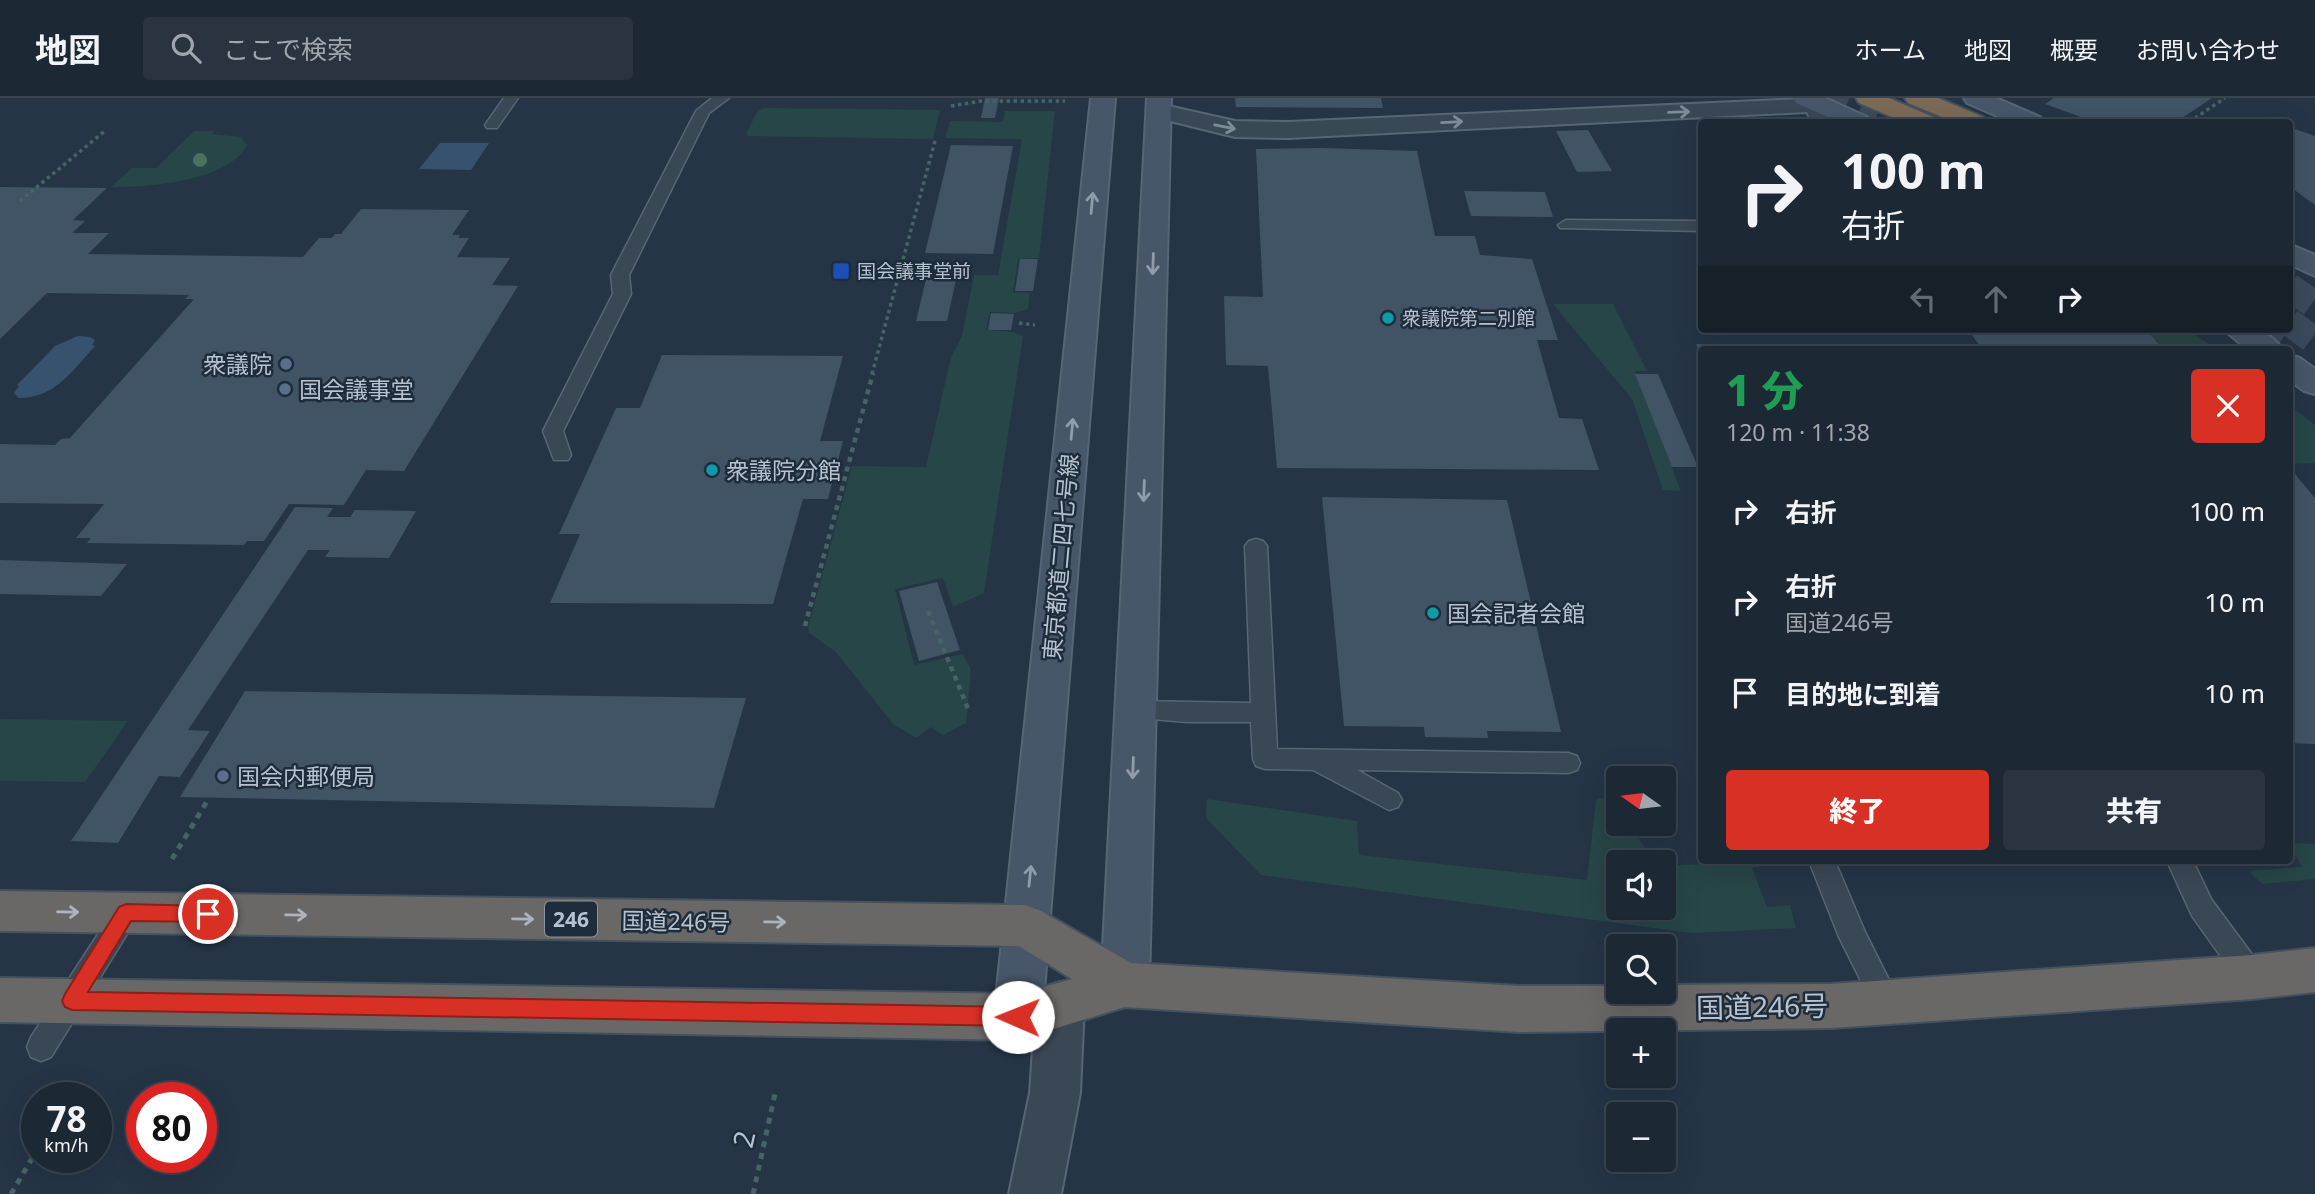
<!DOCTYPE html>
<html lang="ja">
<meta charset="utf-8">
<style>
body{margin:0;font-family:"Noto Sans","Noto Sans JP",sans-serif;background:#293440;color:#f1f3f6;height:100vh;display:flex;flex-direction:column;font-size:26px;white-space:nowrap}
*{box-sizing:border-box;margin:0}
p{font-size:23px;color:#a0a6ac}
.icon{flex:none;width:38px;height:38px;fill:none;stroke:currentColor;stroke-width:2;stroke-linecap:round;stroke-linejoin:round}
.map{position:relative;flex:1;overflow:hidden}
.side{position:absolute;left:1698px;top:248px;width:595px;height:518px;display:flex;flex-direction:column;background:#1c2834;border-radius:7px;box-shadow:0 7px 28px #0002,0 0 0 2px #3a444f}
.side>*{flex:none}
.hud{position:absolute;left:1698px;top:21px;width:595px;height:214px;border-radius:7px;box-shadow:0 7px 28px #0002,0 0 0 2px #3a444f;background:#1c2834;color:#f1f3f6;overflow:hidden}
.needle{width:46px;rotate:284deg}
.controls{position:absolute;left:1606px;top:668px;display:grid;gap:14px}
.controls a{display:grid;place-items:center;width:70px;height:70px;border-radius:7px;background:#1c2834;box-shadow:0 7px 28px #0002,0 0 0 2px #3a444f;font-size:35px}
.speed{position:absolute;left:21px;top:984px;display:flex;gap:14px;font-size:35px;font-weight:700;text-align:center}
.speed>*{display:grid;place-content:center;width:91px;height:91px;border-radius:50%;background:#1c2834;box-shadow:0 7px 28px #0002,0 0 0 2px #3a444f;line-height:1}
.speed small{font-size:18px;font-weight:400}
.speed .limit{border:10px solid #d22;background:#fff;color:#111}
.pin{position:absolute;display:grid;place-items:center;width:60px;height:60px;color:#fff;margin:-30px;border:4px solid #fff;border-radius:50%;box-shadow:0 2px 7px #0007}
.me{position:absolute;width:77px;margin:-38px;rotate:271deg;stroke-linejoin:round;filter:drop-shadow(0 0 5px #0008)}
.turn{display:flex;align-items:center;gap:24px;height:147px;padding:0 28px;font-size:32px}
.turn .icon{width:91px;height:91px;stroke-width:2.5}
.turn b{display:block;font-size:49px;line-height:60px}
.lanes{display:flex;align-items:center;height:66px;padding:0 28px;background:#0003;justify-content:center;gap:35px;direction:ltr}
.lanes .off{opacity:.35}
.round{display:grid;place-items:center;flex:none;width:74px;height:74px;border-radius:7px;background:#293440}
.summary{display:flex;align-items:center;justify-content:space-between;height:119px;padding:0 28px}
h1{font-size:42px;font-weight:800;line-height:52px;color:#1e9e55}
.cta{display:flex;gap:14px;margin-top:auto;padding:14px 28px}
.cta a{flex:1;height:80px;border-radius:7px;background:#d93025;color:#fff;font-size:28px;font-weight:800;line-height:80px;text-align:center}
.cta a+a{background:#293440;color:#f1f3f6}
ul{padding:0;list-style:none}
li{display:flex;align-items:center;gap:21px;height:91px;padding:0 28px}
li div{flex:1}
li b{display:block;font-size:26px}
li em{font-style:normal}
header{display:flex;align-items:center;gap:42px;box-sizing:border-box;height:98px;padding:0 35px;background:#1c2834;border-bottom:2px solid #3a444f}
header strong{font-size:33px}
nav{display:flex;gap:38px;margin-inline-start:auto;font-size:24px}
.search{width:490px;height:63px;background:#293440;display:flex;align-items:center;gap:18px;box-sizing:border-box;padding:0 24px;border-radius:7px;color:#a0a6ac;font-size:26px}
.map>svg:first-child{display:block}
.green{fill:#274647}
.water{fill:#37526f}
.building{fill:#405466}
.lines{fill:none;stroke-linecap:round;stroke-linejoin:round}
.motorway-tunnel{stroke:#3b4a5b;stroke-width:28;stroke-dasharray:28 14;stroke-linecap:butt}
.service-casing{stroke:#586573;stroke-width:3}
.minor-casing{stroke:#586573;stroke-width:4}
.secondary-casing{stroke:#586573;stroke-width:4}
.trunk-casing{stroke:#445260;stroke-width:4}
.motorway-casing{stroke:#445260;stroke-width:4}
.path-far2{stroke:#476465;stroke-width:3.5;stroke-dasharray:3.5 3.5;stroke-linecap:butt}
.path-far1{stroke:#476465;stroke-width:4.5;stroke-dasharray:5 5;stroke-linecap:butt}
.path{stroke:#476465;stroke-width:5;stroke-dasharray:6 6;stroke-linecap:butt}
.service{fill:#3a4755;fill-rule:evenodd}
.minor{fill:#3a4755;fill-rule:evenodd}
.secondary{fill:#475669;fill-rule:evenodd}
.trunk{fill:#6a6866;fill-rule:evenodd}
.motorway{fill:#7c6a56;fill-rule:evenodd}
.tree{fill:#4c7160}
.oneway{stroke:#7f8b98}
.oneway2{stroke:#909cab}
.oneway3{stroke:#abb4bf}
.route{fill:#d93025;stroke:#8d1f18;stroke-width:2}
.transit-dot{fill:#1a4fb4;stroke:#1e2c3b;stroke-width:2.5}
.culture-dot{fill:#0f9aa8;stroke:#1e2c3b;stroke-width:2.5}
.service-dot{fill:#5c6f8a;stroke:#1e2c3b;stroke-width:2.5}
.labels{text-anchor:middle;dominant-baseline:central;stroke-width:5;stroke-linejoin:round;paint-order:stroke}
.far-poi-label{font-size:19px;fill:#b7c2cf;stroke:#1e2c3b;text-anchor:start}
.shield{fill:#1e2c3b;stroke:#8995a3;stroke-width:2}
.shield-label{font-size:21px;font-weight:bold;fill:#b7c2cf}
.poi-label{font-size:23px;fill:#b7c2cf;stroke:#1e2c3b;text-anchor:start}
.street-label{font-size:23px;fill:#b7c2cf;stroke:#1e2c3b}
.near-street-label{font-size:28px;fill:#b7c2cf;stroke:#1e2c3b}
</style>
<header>
<strong>地図</strong>
<div class="search"><svg class="icon" aria-label="search" viewBox="0 0 24 24"><circle cx="10" cy="10" r="6"/><path d="M15 15l6 6"/></svg>ここで検索</div>
<nav><a>ホーム</a><a>地図</a><a>概要</a><a>お問い合わせ</a></nav>
</header>
<div class="map">
<svg width="2315" height="1096" viewBox="0 0 2315 1096">
<rect width="100%" height="100%" fill="#253546"/>
<path class="green" d="M 764,10 L 940,12 L 933,41 L 748,38 L 746,36 L 758,12 Z
M 1005,13 L 1055,13 L 1039,160 L 1018,161 L 1013,194 L 1030,195 L 1028,211 L 1015,215 L 990,214 L 986,232 L 1013,234 L 1023,238 L 984,495 L 953,509 L 943,480 L 895,491 L 914,567 L 963,556 L 971,572 L 966,625 L 943,637 L 931,629 L 916,640 L 893,626 L 836,554 L 809,535 L 808,529 L 852,368 L 926,369 L 951,259 L 962,238 L 974,177 L 998,177 L 1022,41 L 945,40 L 950,23 L 1003,24 Z
M 194,33 L 214,33 L 212,36 L 241,39 L 247,47 C 228,84 149,89 111,89 L 132,70 L 156,70 Z
M 1553,206 L 1613,206 L 1647,273 L 1635,273 L 1681,393 L 1663,392 L 1632,301 Z
M 2146,231 L 2188,231 L 2217,252 L 2161,249 Z
M 2289,307 L 2315,327 L 2315,365 L 2289,366 Z
M 0,621 L 128,623 L 85,684 L 0,683 Z
M 1599,700 L 1615,702 L 1619,708 L 1619,726 L 1630,726 L 1654,765 L 1619,765 L 1619,810 L 1664,810 L 1664,768 L 1773,763 L 1774,766 L 1752,770 L 1767,809 L 1790,807 L 1796,830 L 1691,835 L 1261,777 L 1206,720 L 1207,701 L 1357,723 L 1359,757 L 1587,782 L 1596,702 Z
M 2289,745 L 2315,746 L 2315,781 L 2262,786 L 2249,773 L 2302,769 Z"/>
<path class="water" d="M 440,45 L 489,45 L 471,72 L 419,71 Z
M 78,238 L 90,239 L 95,242 L 92,247 L 95,248 C 72,273 55,300 19,300 L 14,295 L 19,288 L 17,287 L 55,248 Z"/>
<path class="building" d="M 985,0 L 999,0 L 995,20 L 981,20 Z
M 1235,0 L 1381,0 L 1383,10 L 1236,9 Z
M 2054,0 L 2212,0 L 2176,24 L 2095,24 L 2045,6 Z
M 2289,29 L 2315,38 L 2315,107 L 2289,88 Z
M 1588,32 L 1612,73 L 1577,74 L 1556,33 Z
M 951,47 L 1013,48 L 993,156 L 925,155 Z
M 1322,50 L 1417,53 L 1435,138 L 1475,138 L 1480,157 L 1532,161 L 1558,242 L 1537,242 L 1559,320 L 1582,321 L 1599,372 L 1277,370 L 1268,268 L 1226,267 L 1224,198 L 1263,199 L 1256,51 Z
M 0,89 L 107,90 L 73,122 L 85,123 L 72,135 L 109,135 L 88,156 L 303,159 L 319,140 L 332,140 L 335,136 L 341,136 L 361,111 L 469,112 L 452,137 L 460,137 L 458,140 L 469,140 L 457,159 L 510,160 L 492,187 L 518,188 L 404,373 L 366,372 L 344,407 L 289,406 L 264,443 L 247,443 L 244,447 L 87,445 L 91,440 L 76,440 L 104,406 L 0,405 L 0,346 L 55,347 L 61,341 L 70,340 L 194,201 L 185,201 L 189,197 L 47,195 L 0,241 Z
M 1464,93 L 1545,94 L 1553,119 L 1471,118 Z
M 1020,161 L 1038,161 L 1033,193 L 1015,193 Z
M 927,177 L 957,177 L 947,223 L 916,223 Z
M 991,215 L 1014,216 L 1011,232 L 988,232 Z
M 1968,231 L 2146,231 L 2161,249 L 2179,249 L 2182,252 L 1969,252 L 1965,247 L 1979,247 Z
M 1696,246 L 1900,248 L 1902,252 L 1701,252 L 1701,258 Z
M 662,257 L 843,258 L 820,343 L 843,343 L 828,401 L 803,401 L 773,506 L 550,505 L 580,436 L 559,436 L 616,310 L 640,310 Z
M 1635,276 L 1658,276 L 1698,369 L 1672,369 Z
M 2289,369 L 2315,400 L 2315,646 L 2289,645 Z
M 1322,399 L 1507,402 L 1561,634 L 1487,633 L 1488,640 L 1425,639 L 1424,629 L 1344,628 Z
M 295,409 L 333,410 L 327,419 L 350,419 L 355,412 L 416,413 L 389,460 L 325,459 L 330,452 L 308,452 L 188,632 L 210,633 L 180,679 L 159,678 L 118,745 L 71,743 Z
M 0,462 L 127,466 L 101,498 L 0,496 Z
M 937,484 L 960,552 L 919,563 L 899,493 Z
M 245,593 L 746,600 L 714,710 L 180,699 Z"/>
<g class="lines">
<path class="motorway-tunnel" d="M 1819,0 L 1874,24
M 2289,189 L 2315,207
M 2289,224 L 2315,243
M 2255,231 L 2285,252"/>
<defs>
<path id="service" d="M 504,0 L 518,0 L 497,30 L 487,30 L 485,27 Z
M 712,0 L 729,0 L 709,15 L 629,177 L 631,196 L 563,333 L 571,357 L 568,362 L 554,362 L 543,333 L 613,196 L 611,177 L 696,13 Z
M 1566,122 L 1701,123 L 1701,133 L 1560,130 L 1558,127 Z
M 1256,441 L 1263,443 L 1267,448 L 1277,651 L 1568,655 L 1577,658 L 1580,665 L 1577,672 L 1568,675 L 1357,672 L 1398,695 L 1402,702 L 1398,709 L 1389,712 L 1313,672 L 1265,671 L 1256,668 L 1253,661 L 1251,624 L 1187,624 L 1128,619 L 1124,612 L 1128,605 L 1136,603 L 1251,605 L 1245,448 L 1249,443 Z
M 1809,763 L 1835,763 L 1865,834 L 1900,904 L 1896,913 L 1886,917 L 1876,913 L 1839,839 Z
M 2167,763 L 2193,763 L 2211,801 L 2262,870 L 2266,879 L 2262,888 L 2252,892 L 2242,888 L 2192,818 Z
M 126,803 L 135,807 L 139,815 L 135,823 L 51,959 L 41,963 L 31,959 L 27,949 L 31,939 L 117,807 Z"/>
<path id="minor" d="M 1824,0 L 1836,24 L 1812,24 L 1807,14 L 1288,40 L 1235,39 L 1150,18 L 1147,13 L 1150,8 L 1159,6 L 1235,23 L 1288,24 Z
M 1060,884 L 1077,890 L 1084,906 L 1080,995 L 1061,1096 L 1009,1096 L 1030,995 L 1036,906 L 1043,890 Z"/>
<path id="secondary" d="M 1091,0 L 1115,0 L 1042,919 L 1035,935 L 1018,942 L 1001,935 L 994,919 Z
M 1147,0 L 1171,0 L 1149,887 L 1142,903 L 1125,909 L 1108,903 L 1101,887 Z
M 1793,0 L 1825,0 L 1867,19 L 1870,24 L 1839,24 L 1796,5 Z
M 1964,0 L 1996,0 L 2040,19 L 2043,24 L 2011,24 L 1967,5 Z
M 2289,146 L 2315,157 L 2315,178 L 2289,166 Z
M 2223,231 C 2248,231 2267,228 2283,252 L 2248,252 Z
M 2289,257 L 2300,260 L 2315,271 L 2315,296 L 2304,293 L 2289,282 Z"/>
<path id="trunk" d="M 0,793 L 1025,807 L 1041,813 L 1131,865 L 1519,888 L 1619,888 L 1619,894 L 1664,894 L 1664,887 L 1831,886 L 2252,857 L 2315,850 L 2315,894 L 2252,901 L 1831,930 L 1519,934 L 1125,909 L 1018,942 L 0,924 L 0,880 L 1018,896 L 1072,881 L 1019,848 L 0,833 Z"/>
<path id="motorway" d="M 1856,0 L 1889,0 L 1933,19 L 1936,24 L 1904,24 L 1859,5 Z
M 1905,0 L 1938,0 L 1983,19 L 1986,24 L 1954,24 L 1908,5 Z"/>
</defs>
<use href="#service" class="service-casing"/>
<use href="#minor" class="minor-casing"/>
<use href="#secondary" class="secondary-casing"/>
<use href="#trunk" class="trunk-casing"/>
<use href="#motorway" class="motorway-casing"/>
<path class="path-far2" d="M 951,8 L 981,3 L 1065,3
M 2189,24 L 2225,0
M 20,103 L 106,32
M 1019,225 L 1035,227
M 872,276 L 935,43"/>
<path class="path-far1" d="M 928,513 L 969,613
M 805,528 L 873,275"/>
<path class="path" d="M 172,761 L 209,700
M 68,999 L 77,984
M 11,1096 L 37,1052
M 753,1096 L 775,996"/>
<use href="#service" class="service"/>
<use href="#minor" class="minor"/>
<use href="#secondary" class="secondary"/>
<use href="#trunk" class="trunk"/>
<use href="#motorway" class="motorway"/>
</g>
<circle class="tree" cx="200" cy="62" r="7"/>
<defs><path id="oneway-shaft" d="M-6 0H5M1.5-3L5.5 0L1.5 3" fill="none" stroke-width="1.6" stroke-linecap="round" stroke-linejoin="round" transform="scale(1.75)"/></defs>
<g class="oneway">
<use href="#oneway-shaft" transform="translate(1679 14) rotate(-2)"/>
<use href="#oneway-shaft" transform="translate(1452 24) rotate(-3)"/>
<use href="#oneway-shaft" transform="translate(1225 29) rotate(11)"/>
</g>
<g class="oneway2">
<use href="#oneway-shaft" transform="translate(1092 105) rotate(-85)"/>
<use href="#oneway-shaft" transform="translate(1153 166) rotate(92)"/>
<use href="#oneway-shaft" transform="translate(1072 331) rotate(-85)"/>
<use href="#oneway-shaft" transform="translate(1144 393) rotate(92)"/>
<use href="#oneway-shaft" transform="translate(1133 670) rotate(92)"/>
<use href="#oneway-shaft" transform="translate(1030 778) rotate(-84)"/>
</g>
<g class="oneway3">
<use href="#oneway-shaft" transform="translate(68 814) rotate(1)"/>
<use href="#oneway-shaft" transform="translate(296 817) rotate(1)"/>
<use href="#oneway-shaft" transform="translate(523 821) rotate(1)"/>
<use href="#oneway-shaft" transform="translate(775 824) rotate(1)"/>
</g>
<path class="route" d="M 126,806 L 208,808 L 215,810 L 218,816 L 215,822 L 208,824 L 131,823 L 88,894 L 1018,909 L 1025,912 L 1028,919 L 1025,925 L 1018,928 L 72,912 L 65,909 L 62,903 L 65,896 L 119,809 Z"/>
<rect class="transit-dot" x="832" y="164" width="18" height="18" rx="3.5"/>
<g class="culture-dot">
<circle cx="1388" cy="220" r="7"/>
<circle cx="712" cy="372" r="7"/>
<circle cx="1433" cy="515" r="7"/>
</g>
<g class="service-dot">
<circle cx="286" cy="266" r="7"/>
<circle cx="285" cy="291" r="7"/>
<circle cx="223" cy="678" r="7"/>
</g>
<g class="labels">
<g class="far-poi-label">
<text x="857" y="173">国会議事堂前</text>
<text x="1402" y="220">衆議院第二別館</text>
</g>
<rect class="shield" x="545" y="803.5" width="52" height="35" rx="5"/>
<g class="shield-label">
<text x="571" y="821">246</text>
</g>
<g class="poi-label">
<text x="272" y="266" text-anchor="end">衆議院</text>
<text x="299" y="291">国会議事堂</text>
<text x="726" y="372">衆議院分館</text>
<text x="1447" y="515">国会記者会館</text>
<text x="237" y="678">国会内郵便局</text>
</g>
<g class="street-label">
<text transform="translate(1060 459) rotate(-85)">東京都道二四七号線</text>
<text transform="translate(676 823) rotate(1)">国道246号</text>
</g>
<g class="near-street-label">
<text transform="translate(1762 908) rotate(-1)">国道246号</text>
<text transform="translate(743 1041) rotate(-77)">2</text>
</g>
</g>
</svg>
<div class="controls">
<a><svg class="needle" viewBox="-14 -14 28 28"><path d="M0-13l5 13h-10z" fill="#e53935"/><path d="M0 13l5-13h-10z" fill="#a0a6ac"/></svg></a>
<a><svg class="icon" aria-label="sound" viewBox="0 0 24 24"><path d="M4 9h4l5-4v14l-5-4H4zM17 9q2 3 0 6"/></svg></a>
<a><svg class="icon" aria-label="search" viewBox="0 0 24 24"><circle cx="10" cy="10" r="6"/><path d="M15 15l6 6"/></svg></a>
<a>+</a>
<a>−</a>
</div>
<div class="speed"><div>78<small>km/h</small></div><div class="limit">80</div></div>
<div class="pin" style="left:208px;top:816px;background:#d93025"><svg class="icon" aria-label="arrive" viewBox="0 0 24 24"><path d="M6 21V4h12l-3 4 3 4H6"/></svg></div>
<svg class="me" style="left:1018px;top:919px" viewBox="-20 -20 40 40"><circle r="19" fill="#fff"/><path d="M0-13L10 11 0 6-10 11z" fill="#d93025"/></svg>
<div class="hud">
<div class="turn"><svg class="icon" aria-label="right" viewBox="0 0 24 24"><path d="M7 20v-9h11M14 6l5 5-5 5"/></svg><div><b>100 m</b>右折</div></div>
<div class="lanes"><svg class="icon off" aria-label="left" viewBox="0 0 24 24"><path d="M17 20v-9H6M10 6l-5 5 5 5"/></svg><svg class="icon off" aria-label="ahead" viewBox="0 0 24 24"><path d="M12 20V5M6 11l6-6 6 6"/></svg><svg class="icon" aria-label="right" viewBox="0 0 24 24"><path d="M7 20v-9h11M14 6l5 5-5 5"/></svg></div>
</div>
<section class="side">
<div class="summary"><div><h1>1 分</h1><p>120 m · 11:38</p></div><a class="round" style="background:#d93025;color:#fff"><svg class="icon" aria-label="close" viewBox="0 0 24 24"><path d="M6 6l12 12M18 6L6 18"/></svg></a></div>
<ul>
<li><svg class="icon" aria-label="right" viewBox="0 0 24 24"><path d="M7 20v-9h11M14 6l5 5-5 5"/></svg><div><b>右折</b></div><em>100 m</em></li>
<li><svg class="icon" aria-label="right" viewBox="0 0 24 24"><path d="M7 20v-9h11M14 6l5 5-5 5"/></svg><div><b>右折</b><p>国道246号</p></div><em>10 m</em></li>
<li><svg class="icon" aria-label="arrive" viewBox="0 0 24 24"><path d="M6 21V4h12l-3 4 3 4H6"/></svg><div><b>目的地に到着</b></div><em>10 m</em></li>
</ul>
<div class="cta"><a>終了</a><a>共有</a></div>
</section>
</div>
